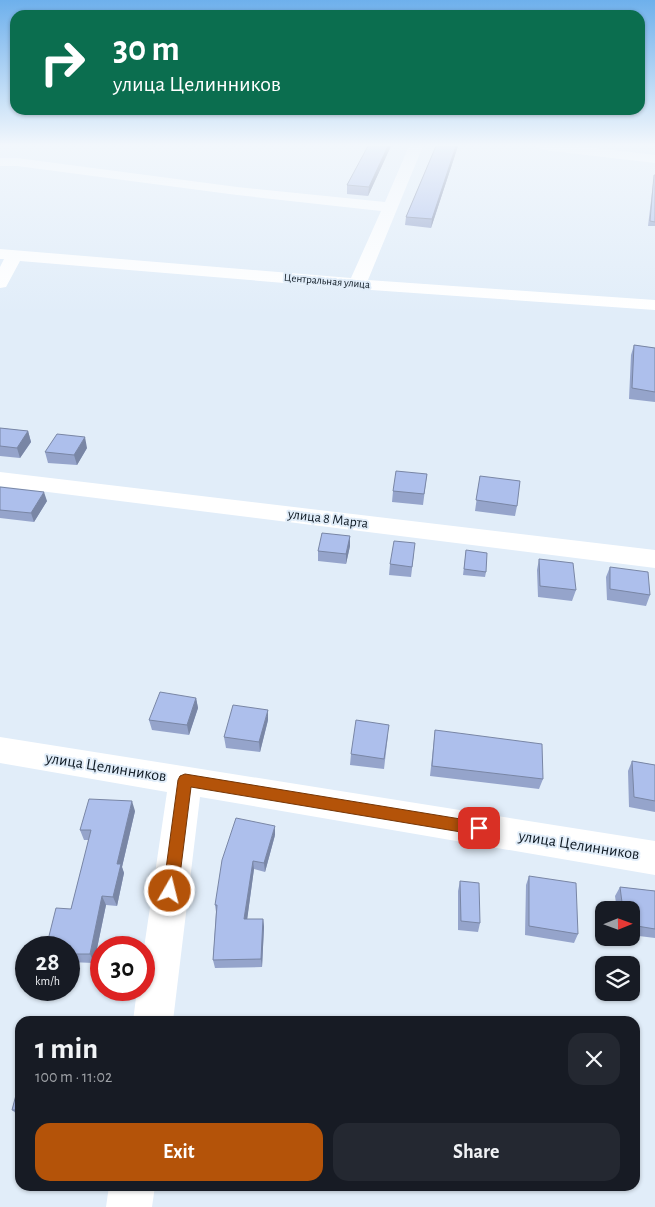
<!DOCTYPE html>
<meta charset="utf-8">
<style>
body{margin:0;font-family:"Alegreya Sans",sans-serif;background:#242831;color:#f1f3f6;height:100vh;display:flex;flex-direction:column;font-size:19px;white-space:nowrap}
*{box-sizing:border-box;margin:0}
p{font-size:16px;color:#9ea1a6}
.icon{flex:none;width:28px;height:28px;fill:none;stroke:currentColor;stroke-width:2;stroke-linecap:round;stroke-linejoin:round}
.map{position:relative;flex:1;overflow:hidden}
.panel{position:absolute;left:15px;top:1016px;width:625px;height:175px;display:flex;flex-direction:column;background:#171b24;border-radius:15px;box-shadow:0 1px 4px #0004}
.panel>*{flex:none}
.top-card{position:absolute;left:10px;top:10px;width:635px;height:105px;border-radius:15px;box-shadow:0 1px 4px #0004;background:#0b6e4f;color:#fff;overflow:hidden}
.needle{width:32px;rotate:89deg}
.tools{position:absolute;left:595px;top:901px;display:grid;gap:10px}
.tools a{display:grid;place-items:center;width:45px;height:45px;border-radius:10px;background:#171b24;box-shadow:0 1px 4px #0004;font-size:25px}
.speed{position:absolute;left:15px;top:936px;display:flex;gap:10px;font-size:25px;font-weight:700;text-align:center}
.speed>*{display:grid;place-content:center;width:65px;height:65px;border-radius:50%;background:#171b24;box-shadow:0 1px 4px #0004;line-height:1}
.speed small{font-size:12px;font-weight:400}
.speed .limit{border:8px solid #d22;background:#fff;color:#111}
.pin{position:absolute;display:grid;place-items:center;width:42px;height:42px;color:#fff;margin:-21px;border-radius:10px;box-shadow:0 2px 8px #0006}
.me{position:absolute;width:55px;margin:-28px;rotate:8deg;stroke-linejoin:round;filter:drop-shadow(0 0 4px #0008)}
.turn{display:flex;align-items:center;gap:18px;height:105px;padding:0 20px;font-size:22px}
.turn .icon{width:65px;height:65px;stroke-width:2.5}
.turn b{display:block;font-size:35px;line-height:42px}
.round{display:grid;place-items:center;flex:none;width:52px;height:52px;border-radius:15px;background:#242831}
.summary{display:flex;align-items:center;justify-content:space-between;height:85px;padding:0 20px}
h1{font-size:30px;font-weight:700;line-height:38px}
.cta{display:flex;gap:10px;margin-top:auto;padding:10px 20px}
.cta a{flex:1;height:58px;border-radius:15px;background:#b45309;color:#fff;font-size:20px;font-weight:700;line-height:58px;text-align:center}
.cta a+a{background:#242831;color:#f1f3f6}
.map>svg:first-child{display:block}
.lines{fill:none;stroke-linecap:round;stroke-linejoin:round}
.minor{fill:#fff;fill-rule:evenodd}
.wall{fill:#95a4cb}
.shaded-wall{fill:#7986a5}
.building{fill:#adbfec;stroke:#7986a5}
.route{fill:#b45309;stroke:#753606}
.labels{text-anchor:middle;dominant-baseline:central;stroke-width:4;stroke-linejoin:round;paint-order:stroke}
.far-street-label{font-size:11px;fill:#0e1923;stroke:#e1edf9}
.street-label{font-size:14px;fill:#0e1923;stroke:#e1edf9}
.near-street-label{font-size:16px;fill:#0e1923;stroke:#e1edf9}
</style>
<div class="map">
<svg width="655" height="1207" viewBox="0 0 655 1207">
<rect width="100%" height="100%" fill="#e1edf9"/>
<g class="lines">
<path class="minor" d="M 409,146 L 423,146 L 368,280 L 655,300 L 655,310 L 357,289 L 20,261 L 6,287 L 0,288 L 0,267 L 4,259 L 0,259 L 0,249 L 351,278 L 381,211 L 237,195 L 17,166 L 0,166 L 0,158 L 17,158 L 237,187 L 385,202 Z
M 536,146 L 578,146 L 655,155 L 655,163 L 543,150 Z
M 0,472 L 655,550 L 655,568 L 0,486 Z
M 0,737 L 655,841 L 655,875 L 200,797 L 173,1021 L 133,1021 L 137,990 L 144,990 L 144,948 L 167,792 L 0,763 Z
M 109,1186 L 155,1186 L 152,1207 L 106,1207 Z"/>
</g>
<path class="wall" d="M 368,146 L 391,146 L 368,196 L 347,194 L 347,185 Z
M 436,146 L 458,146 L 431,228 L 405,225 L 406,217 Z
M 654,175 L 655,175 L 655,226 L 648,226 Z
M 634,345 L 655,348 L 655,402 L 629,399 L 631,355 Z
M 0,428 L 28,431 L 31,442 L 20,458 L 0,456 Z
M 87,448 L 77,465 L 48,463 L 45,452 Z
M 427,474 L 423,505 L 392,502 L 393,491 Z
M 480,476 L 517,506 L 515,516 L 475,511 Z
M 0,487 L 47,501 L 34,522 L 0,518 Z
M 350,536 L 350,546 L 346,564 L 318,561 L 318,551 Z
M 466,550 L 486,572 L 485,577 L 463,575 Z
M 414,553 L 411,577 L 389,575 L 390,564 Z
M 539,559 L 576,590 L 572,601 L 538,597 L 537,570 Z
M 610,567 L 650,595 L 646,606 L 607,600 L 606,577 Z
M 196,698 L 198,708 L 189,735 L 152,730 L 149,720 Z
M 268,720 L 260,752 L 226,748 L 224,737 Z
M 435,730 L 543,779 L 539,789 L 430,776 Z
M 388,735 L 384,769 L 350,765 L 351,754 Z
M 632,761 L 655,765 L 655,812 L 629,807 L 628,771 Z
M 135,811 L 122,867 L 124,873 L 117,906 L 106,905 L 94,963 L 69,962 L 71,909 L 89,840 L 84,840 L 80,830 Z
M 275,835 L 265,872 L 254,869 L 247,919 L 263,919 L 264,927 L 262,967 L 215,968 L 213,960 L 216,912 L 215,905 Z
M 529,876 L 578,934 L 574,943 L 525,935 L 526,885 Z
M 460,881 L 480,923 L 478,932 L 458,930 L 458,891 Z
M 620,887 L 655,891 L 655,938 L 631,935 L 631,910 L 617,910 L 615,896 Z
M 20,1080 L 20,1117 L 19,1116 L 12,1110 Z"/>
<path class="shaded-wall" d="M 388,146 L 391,146 L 368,196 L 369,187 Z
M 456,146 L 458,146 L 431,228 L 432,219 Z
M 28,431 L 31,442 L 20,458 L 17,448 Z
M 85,437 L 87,448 L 77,465 L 74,455 Z
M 44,492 L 47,501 L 34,522 L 31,513 Z
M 350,536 L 350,546 L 346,564 L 346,554 Z
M 196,698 L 198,708 L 189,735 L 187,725 Z
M 268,710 L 268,720 L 260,752 L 259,742 Z
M 132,801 L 135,811 L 122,867 L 124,873 L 117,906 L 113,897 L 117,864 Z
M 275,826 L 275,835 L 265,872 L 264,863 Z
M 253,861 L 254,869 L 246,928 L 244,919 Z
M 102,896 L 106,905 L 94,963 L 90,954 Z
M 263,919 L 264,927 L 262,967 L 261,959 Z"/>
<path class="building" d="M 368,146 L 388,146 L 369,187 L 347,185 Z
M 436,146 L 456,146 L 432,219 L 406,217 Z
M 654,175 L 655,175 L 655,222 L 650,221 Z
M 634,345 L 655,348 L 655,392 L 632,388 Z
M 0,428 L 28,431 L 17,448 L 0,446 Z
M 57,434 L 85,437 L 74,455 L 45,452 Z
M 396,471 L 427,474 L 424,494 L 393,491 Z
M 480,476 L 520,481 L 517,506 L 476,500 Z
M 0,487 L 44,492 L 31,513 L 0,510 Z
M 322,533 L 350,536 L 346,554 L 318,551 Z
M 394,541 L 415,543 L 412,567 L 390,564 Z
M 466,550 L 487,553 L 486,572 L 464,569 Z
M 539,559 L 573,563 L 576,590 L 540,586 Z
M 610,567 L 648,572 L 650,595 L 610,589 Z
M 160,692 L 196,698 L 187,725 L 149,720 Z
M 233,705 L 268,710 L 259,742 L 224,737 Z
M 356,720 L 389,725 L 384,759 L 351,754 Z
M 435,730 L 542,744 L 543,779 L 432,766 Z
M 632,761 L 655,765 L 655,801 L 634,797 Z
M 89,799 L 132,801 L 117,864 L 121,864 L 113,897 L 102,896 L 90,954 L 69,954 L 69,948 L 46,948 L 56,908 L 71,909 L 91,830 L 80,830 Z
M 236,818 L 275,826 L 264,863 L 253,861 L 244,919 L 263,919 L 261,959 L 213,960 L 217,905 L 215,905 L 222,860 Z
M 529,876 L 576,883 L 578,934 L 529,926 Z
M 460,881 L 479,883 L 480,923 L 461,921 Z
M 620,887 L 655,891 L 655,929 L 631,925 L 631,910 L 623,910 Z
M 20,1080 L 20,1110 L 12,1110 Z"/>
<linearGradient id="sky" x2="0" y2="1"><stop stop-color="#6eb0ec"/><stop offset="0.46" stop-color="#f2f7fc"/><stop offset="1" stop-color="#f2f7fc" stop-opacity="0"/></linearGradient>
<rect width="655" height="315" fill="url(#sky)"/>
<path class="route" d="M 185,774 L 479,822 L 484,824 L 486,828 L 484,833 L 479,835 L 191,787 L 178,891 L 175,896 L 170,898 L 165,896 L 163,891 L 178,780 L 180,776 Z"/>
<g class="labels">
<g class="far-street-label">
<text transform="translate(327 281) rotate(5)">Центральная улица</text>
</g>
<g class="street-label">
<text transform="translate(328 519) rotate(7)">улица 8 Марта</text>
</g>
<g class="near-street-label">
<text transform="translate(106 767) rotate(9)">улица Целинников</text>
<text transform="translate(579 845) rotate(9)">улица Целинников</text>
</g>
</g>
</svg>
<div class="tools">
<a><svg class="needle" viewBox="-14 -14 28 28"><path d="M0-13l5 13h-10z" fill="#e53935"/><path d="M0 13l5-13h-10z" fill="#9ea1a6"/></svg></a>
<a><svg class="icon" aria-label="layers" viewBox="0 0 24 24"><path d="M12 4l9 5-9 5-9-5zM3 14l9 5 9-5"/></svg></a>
</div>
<div class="speed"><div>28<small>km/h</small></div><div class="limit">30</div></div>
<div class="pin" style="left:479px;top:828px;background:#d93025"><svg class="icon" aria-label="arrive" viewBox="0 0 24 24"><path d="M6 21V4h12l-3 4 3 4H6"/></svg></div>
<svg class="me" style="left:170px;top:891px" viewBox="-20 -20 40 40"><circle r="17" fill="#b45309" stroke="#fff" stroke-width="3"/><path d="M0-11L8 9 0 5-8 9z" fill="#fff"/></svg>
<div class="top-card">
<div class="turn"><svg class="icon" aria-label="right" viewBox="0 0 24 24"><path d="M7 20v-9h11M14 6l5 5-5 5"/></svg><div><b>30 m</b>улица Целинников</div></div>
</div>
<section class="panel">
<div class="summary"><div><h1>1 min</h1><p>100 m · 11:02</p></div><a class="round"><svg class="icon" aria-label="close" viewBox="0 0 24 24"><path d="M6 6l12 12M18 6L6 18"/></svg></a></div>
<div class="cta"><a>Exit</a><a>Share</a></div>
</section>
</div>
